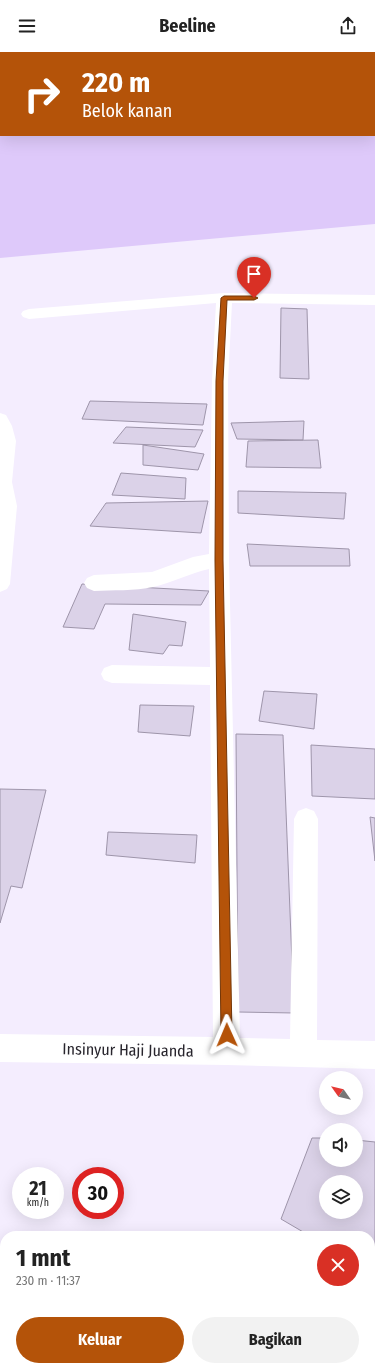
<!DOCTYPE html>
<html lang="id">
<meta charset="utf-8">
<style>
body{margin:0;font-family:"Fira Sans Condensed",sans-serif;background:#f2f2f2;color:#222;height:100vh;display:flex;flex-direction:column;font-size:15px;white-space:nowrap}
*{box-sizing:border-box;margin:0}
p{font-size:13px;color:#767676}
.icon{flex:none;width:22px;height:22px;fill:none;stroke:currentColor;stroke-width:2;stroke-linecap:round;stroke-linejoin:round}
.map{position:relative;flex:1;overflow:hidden}
.drawer{position:absolute;left:0px;top:1179px;width:375px;height:140px;display:flex;flex-direction:column;background:#fff;border-radius:16px 16px 0 0;box-shadow:0 4px 16px #0002}
.drawer>*{flex:none}
.hud{position:absolute;left:0px;top:0px;width:375px;height:84px;box-shadow:0 4px 16px #0002;background:#b45309;color:#fff;overflow:hidden}
.needle{width:26px;rotate:304deg}
.fabs{position:absolute;left:319px;top:1019px;display:grid;gap:8px}
.fabs a{display:grid;place-items:center;width:44px;height:44px;border-radius:50%;background:#fff;box-shadow:0 4px 16px #0002;font-size:20px}
.speed{position:absolute;left:12px;top:1115px;display:flex;gap:8px;font-size:20px;font-weight:700;text-align:center}
.speed>*{display:grid;place-content:center;width:52px;height:52px;border-radius:50%;background:#fff;box-shadow:0 4px 16px #0002;line-height:1}
.speed small{font-size:10px;font-weight:400}
.speed .limit{border:6px solid #d22;background:#fff;color:#111}
.pin{position:absolute;display:grid;place-items:center;width:34px;height:34px;color:#fff;margin:-41px -17px;border-radius:50% 50% 50% 0;rotate:-45deg;box-shadow:0 0 4px #0007}
.pin .icon{rotate:45deg}
.me{position:absolute;width:44px;margin:-22px;rotate:359deg;stroke-linejoin:round;filter:drop-shadow(0 0 3px #0008)}
.turn{display:flex;align-items:center;gap:14px;height:84px;padding:0 16px;font-size:18px}
.turn .icon{width:52px;height:52px;stroke-width:2.5}
.turn b{display:block;font-size:28px;line-height:34px}
.round{display:grid;place-items:center;flex:none;width:42px;height:42px;border-radius:21px;background:#f2f2f2}
.summary{display:flex;align-items:center;justify-content:space-between;height:68px;padding:0 16px}
h1{font-size:24px;font-weight:700;line-height:30px}
.primary-button{display:flex;gap:8px;margin-top:auto;padding:8px 16px}
.primary-button a{flex:1;height:46px;border-radius:24px;background:#b45309;color:#fff;font-size:16px;font-weight:700;line-height:46px;text-align:center}
.primary-button a+a{background:#f2f2f2;color:#222}
header{display:flex;justify-content:space-between;align-items:center;height:52px;padding:0 16px;background:#fff;font-size:18px;font-weight:700}
.map>svg:first-child{display:block}
.water{fill:#dec9fa;fill-rule:evenodd}
.lines{fill:none;stroke-linecap:round;stroke-linejoin:round}
.ferry{stroke:#3f0767;stroke-width:1;stroke-dasharray:3 2.5;stroke-linecap:butt}
.building{fill:#dbd2e8;stroke:#9e95aa;fill-rule:evenodd}
.minor{fill:#fff;fill-rule:evenodd}
.route{fill:#b45309;stroke:#753606}
.labels{text-anchor:middle;dominant-baseline:central;stroke-width:3.5;stroke-linejoin:round;paint-order:stroke}
.near-street-label{font-size:16px;fill:#28252d;stroke:#fefefe}
</style>
<header><svg class="icon" aria-label="menu" viewBox="0 0 24 24"><path d="M4 6h16M4 12h16M4 18h16"/></svg>Beeline<svg class="icon" aria-label="share" viewBox="0 0 24 24"><path d="M12 15V3M7 8l5-5 5 5M5 13v7h14v-7"/></svg></header>
<div class="map">
<svg width="375" height="1319" viewBox="0 0 375 1319">
<rect width="100%" height="100%" fill="#f4edfe"/>
<path class="water" d="M 0,0 L 375,0 L 375,172 L 0,206 ZM 1,1 L 374,1 L 374,83 L 1,83 Z"/>
<g class="lines">
<path class="ferry" d="M 43,1 L 47,0"/>
</g>
<path class="building" d="M 281,256 L 307,257 L 309,327 L 280,326 Z
M 90,349 L 207,352 L 203,373 L 82,367 Z
M 304,369 L 303,388 L 237,387 L 231,371 Z
M 126,375 L 203,378 L 195,395 L 113,391 Z
M 318,388 L 321,416 L 246,415 L 248,389 Z
M 143,393 L 204,402 L 198,418 L 143,413 Z
M 121,421 L 186,426 L 185,447 L 112,443 Z
M 238,439 L 346,441 L 344,467 L 238,461 Z
M 208,449 L 201,481 L 90,474 L 106,451 Z
M 247,492 L 349,497 L 350,514 L 250,514 Z
M 82,532 L 209,539 L 201,553 L 105,552 L 94,577 L 63,575 Z
M 133,562 L 186,570 L 182,594 L 169,593 L 163,602 L 129,598 Z
M 264,639 L 317,642 L 314,677 L 259,669 Z
M 140,653 L 194,654 L 190,684 L 138,680 Z
M 236,682 L 283,683 L 294,961 L 238,960 Z
M 311,693 L 375,697 L 375,747 L 312,744 Z
M 0,737 L 46,738 L 22,836 L 11,834 L 0,871 Z
M 370,765 L 375,766 L 375,809 Z
M 108,780 L 197,783 L 195,811 L 106,803 Z
M 312,1086 L 326,1086 L 326,1108 L 356,1108 L 356,1088 L 375,1090 L 375,1283 L 370,1283 L 370,1184 L 310,1184 L 281,1167 ZM 326,1130 L 356,1130 L 356,1160 L 326,1160 Z"/>
<g class="lines">
<path class="minor" d="M 224,241 L 375,243 L 375,253 L 232,251 L 228,329 L 229,508 L 240,986 L 290,987 L 294,767 L 298,759 L 306,756 L 314,759 L 318,767 L 317,988 L 375,989 L 375,1017 L 227,1013 L 0,1010 L 0,982 L 213,985 L 210,633 L 112,631 L 104,628 L 101,622 L 104,616 L 112,613 L 210,615 L 209,517 C 190,521 172,531 153,535 C 135,539 112,538 94,539 L 87,536 L 84,531 L 87,526 L 94,523 L 152,520 L 193,505 L 209,502 L 212,329 L 216,251 L 29,267 L 23,265 L 21,262 L 23,259 L 29,257 Z
M 0,361 L 6,363 L 12,374 L 16,389 L 12,430 L 17,454 L 10,532 L 7,537 L 0,540 Z"/>
</g>
<path class="route" d="M 224,244 L 254,244 L 258,246 L 254,248 L 227,248 L 223,329 L 223,508 L 232,983 L 231,987 L 227,989 L 223,987 L 221,983 L 215,508 L 216,329 L 221,246 Z"/>
<g class="labels">
<g class="near-street-label">
<text transform="translate(128 998) rotate(1)">Insinyur Haji Juanda</text>
</g>
</g>
</svg>
<div class="fabs">
<a><svg class="needle" viewBox="-14 -14 28 28"><path d="M0-13l5 13h-10z" fill="#e53935"/><path d="M0 13l5-13h-10z" fill="#767676"/></svg></a>
<a><svg class="icon" aria-label="sound" viewBox="0 0 24 24"><path d="M4 9h4l5-4v14l-5-4H4zM17 9q2 3 0 6"/></svg></a>
<a><svg class="icon" aria-label="layers" viewBox="0 0 24 24"><path d="M12 4l9 5-9 5-9-5zM3 14l9 5 9-5"/></svg></a>
</div>
<div class="speed"><div>21<small>km/h</small></div><div class="limit">30</div></div>
<div class="pin" style="left:254px;top:246px;background:#d93025"><svg class="icon" aria-label="arrive" viewBox="0 0 24 24"><path d="M6 21V4h12l-3 4 3 4H6"/></svg></div>
<svg class="me" style="left:227px;top:983px" viewBox="-20 -20 40 40"><path d="M0-17L14 15 0 8-14 15z" fill="#b45309" stroke="#fff" stroke-width="4"/></svg>
<div class="hud">
<div class="turn"><svg class="icon" aria-label="right" viewBox="0 0 24 24"><path d="M7 20v-9h11M14 6l5 5-5 5"/></svg><div><b>220 m</b>Belok kanan</div></div>
</div>
<section class="drawer">
<div class="summary"><div><h1>1 mnt</h1><p>230 m · 11:37</p></div><a class="round" style="background:#d93025;color:#fff"><svg class="icon" aria-label="close" viewBox="0 0 24 24"><path d="M6 6l12 12M18 6L6 18"/></svg></a></div>
<div class="primary-button"><a>Keluar</a><a>Bagikan</a></div>
</section>
</div>
